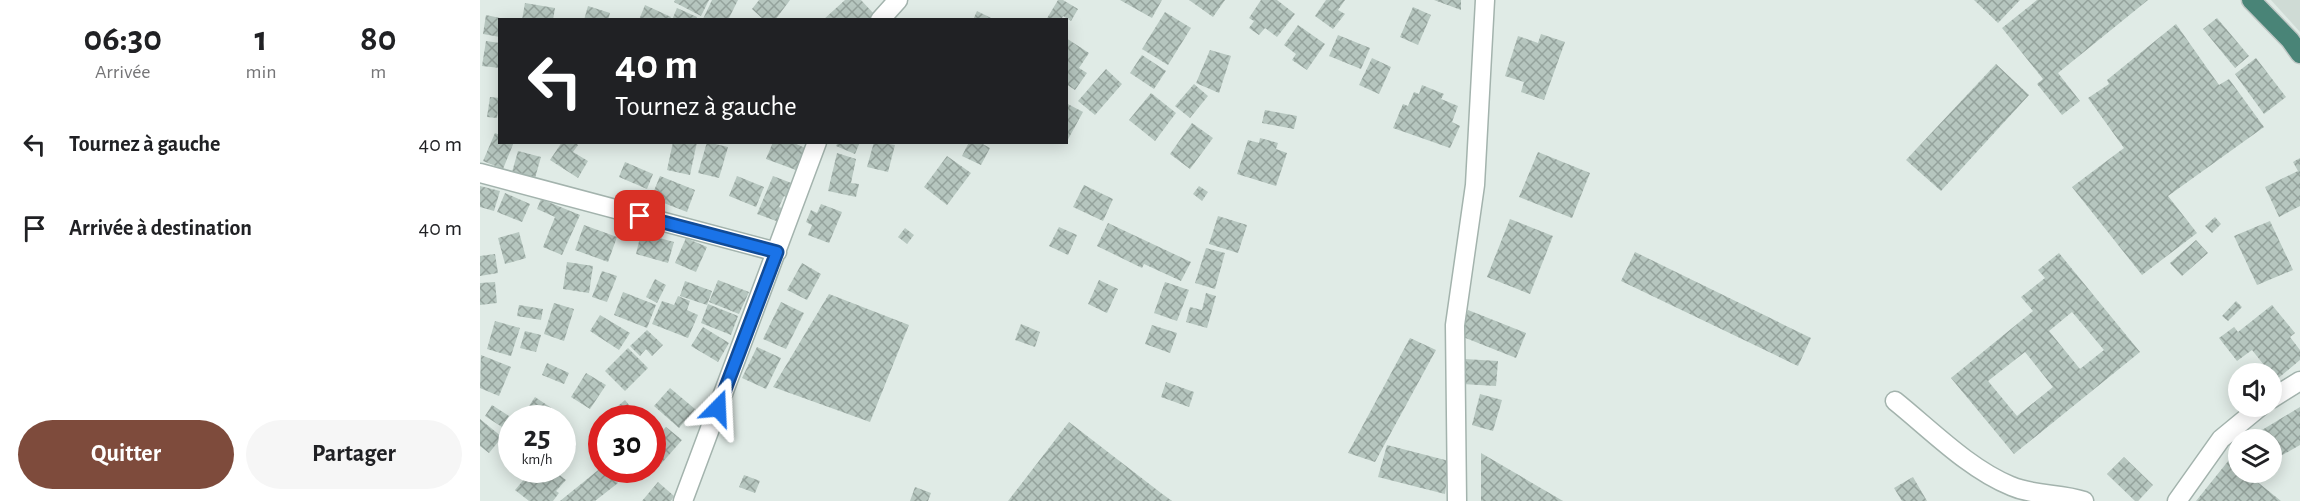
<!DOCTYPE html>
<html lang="fr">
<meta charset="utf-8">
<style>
body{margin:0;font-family:"Alegreya Sans",sans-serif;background:#f6f6f6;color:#202124;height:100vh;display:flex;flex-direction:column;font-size:22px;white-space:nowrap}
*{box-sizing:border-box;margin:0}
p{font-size:20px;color:#757577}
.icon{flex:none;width:33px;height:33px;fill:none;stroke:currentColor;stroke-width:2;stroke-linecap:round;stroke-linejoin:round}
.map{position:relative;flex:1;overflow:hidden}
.details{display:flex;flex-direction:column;background:#fff;width:480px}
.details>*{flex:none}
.hud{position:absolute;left:18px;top:18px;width:570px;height:126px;border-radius:0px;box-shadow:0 3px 15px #0003;background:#202124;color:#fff;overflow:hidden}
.controls{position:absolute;left:1748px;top:363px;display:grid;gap:12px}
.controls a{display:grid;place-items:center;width:54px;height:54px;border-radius:50%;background:#fff;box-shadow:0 3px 15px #0003;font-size:30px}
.speed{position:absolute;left:18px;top:405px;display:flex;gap:12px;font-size:30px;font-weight:700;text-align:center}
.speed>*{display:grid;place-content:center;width:78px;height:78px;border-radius:50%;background:#fff;box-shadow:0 3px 15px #0003;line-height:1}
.speed small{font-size:15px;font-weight:400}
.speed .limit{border:9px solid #d22;background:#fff;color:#111}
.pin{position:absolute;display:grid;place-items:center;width:51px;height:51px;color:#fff;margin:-26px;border-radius:12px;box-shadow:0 3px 9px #0006}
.me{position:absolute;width:66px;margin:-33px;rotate:21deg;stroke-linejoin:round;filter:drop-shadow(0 0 4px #0008)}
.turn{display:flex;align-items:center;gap:21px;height:126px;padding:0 18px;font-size:27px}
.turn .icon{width:78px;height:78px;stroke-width:2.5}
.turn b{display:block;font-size:42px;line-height:51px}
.eta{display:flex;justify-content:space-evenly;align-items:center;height:102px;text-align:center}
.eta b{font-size:36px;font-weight:700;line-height:42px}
.cta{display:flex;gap:12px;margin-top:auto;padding:12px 18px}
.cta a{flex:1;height:69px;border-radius:36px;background:#7e4b3c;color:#fff;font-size:24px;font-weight:700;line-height:69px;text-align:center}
.cta a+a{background:#f6f6f6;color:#202124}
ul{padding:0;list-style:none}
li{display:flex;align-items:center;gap:18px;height:84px;padding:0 18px}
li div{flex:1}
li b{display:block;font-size:22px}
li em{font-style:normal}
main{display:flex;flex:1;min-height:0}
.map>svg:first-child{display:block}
.built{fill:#cfdbd5}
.building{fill:url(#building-cross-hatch);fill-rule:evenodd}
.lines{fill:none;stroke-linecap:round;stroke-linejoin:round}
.minor-casing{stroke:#a3b3ad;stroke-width:21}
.trunk-casing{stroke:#c1c8c6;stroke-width:21}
.minor{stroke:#fff;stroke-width:18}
.trunk{stroke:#498477;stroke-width:18}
.route-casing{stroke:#114b97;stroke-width:15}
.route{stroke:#1a73e8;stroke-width:10}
</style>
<main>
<section class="details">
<div class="eta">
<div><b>06:30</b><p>Arrivée</p></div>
<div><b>1</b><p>min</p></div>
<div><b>80</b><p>m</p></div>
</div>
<ul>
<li><svg class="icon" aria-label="left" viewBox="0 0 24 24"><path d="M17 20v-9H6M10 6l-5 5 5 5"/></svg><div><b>Tournez à gauche</b></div><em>40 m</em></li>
<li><svg class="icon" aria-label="arrive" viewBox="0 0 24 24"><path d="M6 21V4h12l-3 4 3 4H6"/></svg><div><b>Arrivée à destination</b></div><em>40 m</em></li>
</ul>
<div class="cta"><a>Quitter</a><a>Partager</a></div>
</section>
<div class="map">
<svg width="1820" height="501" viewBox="0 0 1820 501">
<defs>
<pattern id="building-cross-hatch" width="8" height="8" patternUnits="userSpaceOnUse" patternTransform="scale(1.5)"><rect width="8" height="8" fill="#b6c6bf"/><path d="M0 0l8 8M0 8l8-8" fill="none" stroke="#94a29c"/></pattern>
</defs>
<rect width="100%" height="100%" fill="#e0ebe6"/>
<path class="built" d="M 1791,0 L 1820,0 L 1820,32 Z"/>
<path class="building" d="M 195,0 L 229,0 L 221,16 L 194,2 Z
M 232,0 L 258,0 L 248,20 L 224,20 L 223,19 Z
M 279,0 L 310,0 L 295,20 L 284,20 L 272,9 Z
M 365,0 L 381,0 L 394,14 L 388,20 L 343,20 Z
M 578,0 L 583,0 L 598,9 L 591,21 L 583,16 L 581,20 L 566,20 Z
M 640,0 L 682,0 L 672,18 Z
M 709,0 L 745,0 L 733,17 Z
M 781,0 L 797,0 L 815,14 L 797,37 L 785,28 L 779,35 L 769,28 L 774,21 L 769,18 Z
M 846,0 L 865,0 L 858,10 L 865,14 L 853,29 L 835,16 Z
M 954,0 L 981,0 L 981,10 Z
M 1494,0 L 1540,0 L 1518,23 Z
M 1557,0 L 1668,0 L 1578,73 L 1600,101 L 1582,115 L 1557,84 L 1563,79 L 1522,28 Z
M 45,3 L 75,8 L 73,20 L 42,20 Z
M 165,5 L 191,17 L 189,20 L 159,20 Z
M 108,6 L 130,13 L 128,20 L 104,20 Z
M 933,7 L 951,15 L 938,45 L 920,37 Z
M 197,8 L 217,17 L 216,20 L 192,20 Z
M 497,11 L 515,20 L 493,20 Z
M 685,12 L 711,28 L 688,65 L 662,49 Z
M 6,15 L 20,18 L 20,37 L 3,34 Z
M 1737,18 L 1769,56 L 1755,68 L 1723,29 Z
M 1696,24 L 1739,85 L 1749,79 L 1784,127 L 1688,196 L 1717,233 L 1662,275 L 1592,187 L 1644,148 L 1608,98 L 1629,84 L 1627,80 Z
M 818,25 L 845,44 L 827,70 L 812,60 L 816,54 L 804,45 Z
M 1061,34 L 1085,42 L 1064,100 L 1041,92 L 1044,82 L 1025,76 L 1038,36 L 1058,43 Z
M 858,35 L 890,48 L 881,69 L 849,56 Z
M 586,38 L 609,53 L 599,68 L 607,73 L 595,90 L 586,84 Z
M 6,41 L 20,43 L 20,68 L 2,66 Z
M 730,50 L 751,56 L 739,93 L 716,83 Z
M 662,55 L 686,71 L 674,89 L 650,73 Z
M 892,58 L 911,67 L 899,94 L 879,85 Z
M 1776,58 L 1806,97 L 1784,114 L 1755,74 Z
M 1516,64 L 1549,95 L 1461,191 L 1426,160 Z
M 626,69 L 642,84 L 615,115 L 598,101 Z
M 714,84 L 728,96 L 710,118 L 695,106 Z
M 942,85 L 964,94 L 961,99 L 978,106 L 972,122 L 980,126 L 970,148 L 913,128 L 923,104 L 928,106 L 934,92 L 939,94 Z
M 671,93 L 696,113 L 675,141 L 649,120 Z
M 10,97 L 20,98 L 17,118 L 7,117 Z
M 586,103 L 603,112 L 586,143 Z
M 785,110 L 817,116 L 814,129 L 782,123 Z
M 712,123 L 733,138 L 710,169 L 690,154 Z
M 15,133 L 20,135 L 20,142 L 34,142 L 23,169 L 3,161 Z
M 780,138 L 798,143 L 796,149 L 807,153 L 796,186 L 757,174 L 768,140 L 779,143 Z
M 82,142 L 95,142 L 98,145 L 93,152 L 108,161 L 98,178 L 70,160 Z
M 193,142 L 217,142 L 210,175 L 187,170 Z
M 227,142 L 248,147 L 239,178 L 218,173 Z
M 293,142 L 312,142 L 325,148 L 316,170 L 286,159 Z
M 358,142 L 380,142 L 375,154 L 356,146 Z
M 394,142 L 415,145 L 408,172 L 387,167 Z
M 489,142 L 499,142 L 510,148 L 501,165 L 482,156 Z
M 38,151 L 61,157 L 55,178 L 32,172 Z
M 1058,152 L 1110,173 L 1092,218 L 1039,197 Z
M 357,153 L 376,159 L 371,183 L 379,184 L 376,197 L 348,191 Z
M 467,156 L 491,173 L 467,205 L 444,187 Z
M 1820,158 L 1820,206 L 1799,217 L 1785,187 L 1818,171 L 1813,162 Z
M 145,162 L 173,174 L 167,189 L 139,177 Z
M 180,176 L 215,190 L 207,212 L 171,198 Z
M 257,176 L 284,187 L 276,207 L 249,196 Z
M 293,176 L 314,184 L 308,198 L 304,196 L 299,207 L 304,209 L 299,222 L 277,214 Z
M 604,185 L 633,199 L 623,221 L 593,207 Z
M 0,186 L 20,191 L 14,211 L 0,207 Z
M 719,186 L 728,192 L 722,201 L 713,194 Z
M 25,193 L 50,204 L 42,222 L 17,212 Z
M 61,199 L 100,215 L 82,255 L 63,247 L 75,217 L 57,209 Z
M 341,204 L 362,212 L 349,243 L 328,235 L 332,225 L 326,222 L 331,210 L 337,213 Z
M 738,216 L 767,225 L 758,253 L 729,244 Z
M 1735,217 L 1741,224 L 1732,233 L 1725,226 Z
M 1030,219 L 1073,236 L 1050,294 L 1007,277 Z
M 1790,221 L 1813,270 L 1777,285 L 1754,236 Z
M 628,223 L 711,262 L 701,281 L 664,264 L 662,268 L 617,246 Z
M 104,225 L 137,237 L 128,262 L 95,250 Z
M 579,227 L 597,235 L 588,255 L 569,246 Z
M 425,228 L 434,235 L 427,244 L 418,237 Z
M 39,232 L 46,258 L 25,264 L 18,238 Z
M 161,233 L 194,242 L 188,263 L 156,254 Z
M 206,238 L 227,247 L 216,272 L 195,263 Z
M 1716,240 L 1728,253 L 1702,276 L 1690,263 Z
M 726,248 L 745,253 L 735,289 L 715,283 Z
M 1155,252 L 1331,338 L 1318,366 L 1141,281 Z
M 1579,253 L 1660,352 L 1534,454 L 1471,378 L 1553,311 L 1541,297 L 1565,278 L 1558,270 ZM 1592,312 L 1624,350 L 1600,369 L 1569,331 ZM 1545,352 L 1573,387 L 1537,416 L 1508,381 Z
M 15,254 L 18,273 L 0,276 L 0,256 Z
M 87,262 L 113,266 L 109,293 L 83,289 Z
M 322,263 L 341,274 L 327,300 L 307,290 Z
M 122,271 L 137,276 L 127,302 L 112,297 Z
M 175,279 L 186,285 L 177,303 L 166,297 Z
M 238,280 L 269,292 L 259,314 L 229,302 Z
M 619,280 L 638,289 L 627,313 L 608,304 Z
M 205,281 L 232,291 L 227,305 L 200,296 Z
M 15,282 L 17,303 L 0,305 L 0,283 Z
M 685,282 L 709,290 L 697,321 L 674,313 Z
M 143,292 L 176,305 L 167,328 L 134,315 Z
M 726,293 L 736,296 L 727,328 L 706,322 L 710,307 L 722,310 Z
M 349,294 L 429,325 L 390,422 L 293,387 Z
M 198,296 L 210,301 L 207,310 L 218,315 L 208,338 L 172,324 L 182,301 L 194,305 Z
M 1756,301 L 1762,307 L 1748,321 L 1742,316 Z
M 301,302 L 324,313 L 306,349 L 283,339 Z
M 74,303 L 94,309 L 84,341 L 64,334 Z
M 228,304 L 258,316 L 251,335 L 221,323 Z
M 39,305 L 63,309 L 61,320 L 37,316 Z
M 1792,305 L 1815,333 L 1810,337 L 1820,350 L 1820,360 L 1796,380 L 1772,350 L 1757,361 L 1739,338 L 1754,327 L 1758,332 Z
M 988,310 L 1046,333 L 1036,358 L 978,335 Z
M 120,315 L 150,333 L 139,350 L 110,331 Z
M 15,321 L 40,328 L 31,356 L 7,349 Z
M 541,324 L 560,332 L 555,347 L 535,340 Z
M 672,325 L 697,333 L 690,353 L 665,344 Z
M 223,327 L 249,343 L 238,362 L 211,346 Z
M 167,330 L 183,345 L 172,356 L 166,349 L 160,356 L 150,346 Z
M 45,331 L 61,335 L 56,352 L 40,348 Z
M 930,338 L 956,350 L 895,462 L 868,453 Z
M 277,347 L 301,358 L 286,389 L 262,378 Z
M 148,348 L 168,368 L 145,391 L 125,371 Z
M 1,355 L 31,367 L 19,396 L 0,388 Z
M 984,359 L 1018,361 L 1016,386 L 982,384 Z
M 67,363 L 89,373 L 84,384 L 62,375 Z
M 106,373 L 126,385 L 110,409 L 91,397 Z
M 686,382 L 714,392 L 709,407 L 681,397 Z
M 190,388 L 215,409 L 199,428 L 174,406 Z
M 1000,394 L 1022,400 L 1013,431 L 992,425 Z
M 55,397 L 73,409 L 67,418 L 49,418 L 43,415 Z
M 145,400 L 159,417 L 157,418 L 124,418 Z
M 12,405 L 29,416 L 22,427 L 5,416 Z
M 1820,407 L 1820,445 L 1799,457 L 1791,445 L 1791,440 L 1788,440 L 1782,430 Z
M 0,419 L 22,437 L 9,453 L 0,446 Z
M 589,422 L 681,493 L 692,501 L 528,501 Z
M 186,427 L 202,440 L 181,464 L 172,457 L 172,443 Z
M 82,437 L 96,446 L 82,467 Z
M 32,439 L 32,462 L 21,455 Z
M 907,445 L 969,461 L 965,494 L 898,477 Z
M 1001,453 L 1083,501 L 1001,501 Z
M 1644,457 L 1673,485 L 1658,501 L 1655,501 L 1627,474 Z
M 1749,460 L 1758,467 L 1758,472 L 1765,472 L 1801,501 L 1716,501 Z
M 122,467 L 122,470 L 127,470 L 138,483 L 115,501 L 80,501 Z
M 52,470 L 73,470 L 86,480 L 76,491 L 79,493 L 73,501 L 49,501 L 35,490 Z
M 264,475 L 280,481 L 275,493 L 259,487 Z
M 1433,477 L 1447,501 L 1422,501 L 1414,488 Z
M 178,482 L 194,496 L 191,501 L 162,501 Z
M 435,487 L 451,493 L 448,501 L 430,501 Z"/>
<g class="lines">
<defs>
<path id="minor" d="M 400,20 L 418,0
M 0,173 L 297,252
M 1791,399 L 1820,381
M 1415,401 C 1451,430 1489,469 1531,486 C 1554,496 1581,493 1604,501
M 203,501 L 337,142
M 977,501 L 975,325 L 995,185 L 1005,0
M 1697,501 L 1741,439 L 1781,406"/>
<path id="trunk" d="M 1771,0 L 1810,40 L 1820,54"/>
</defs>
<use href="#minor" class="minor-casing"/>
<use href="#trunk" class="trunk-casing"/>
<use href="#minor" class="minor"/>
<use href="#trunk" class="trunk"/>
</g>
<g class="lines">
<defs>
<path id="route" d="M 160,216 L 297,252 L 238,408"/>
</defs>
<use href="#route" class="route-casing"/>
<use href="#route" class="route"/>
</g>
</svg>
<div class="controls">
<a><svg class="icon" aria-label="sound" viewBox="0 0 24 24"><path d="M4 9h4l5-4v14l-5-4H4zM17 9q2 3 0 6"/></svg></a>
<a><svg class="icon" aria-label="layers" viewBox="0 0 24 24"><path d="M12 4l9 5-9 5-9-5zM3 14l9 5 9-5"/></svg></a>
</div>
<div class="speed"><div>25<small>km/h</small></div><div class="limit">30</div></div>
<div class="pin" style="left:160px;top:216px;background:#d93025"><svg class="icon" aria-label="arrive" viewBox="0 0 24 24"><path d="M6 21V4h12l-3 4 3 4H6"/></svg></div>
<svg class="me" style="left:238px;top:408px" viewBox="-20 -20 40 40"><path d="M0-17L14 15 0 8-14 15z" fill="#1a73e8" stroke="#fff" stroke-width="4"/></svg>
<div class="hud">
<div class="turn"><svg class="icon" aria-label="left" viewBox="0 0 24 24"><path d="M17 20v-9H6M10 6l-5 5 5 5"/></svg><div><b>40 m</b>Tournez à gauche</div></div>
</div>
</div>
</main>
